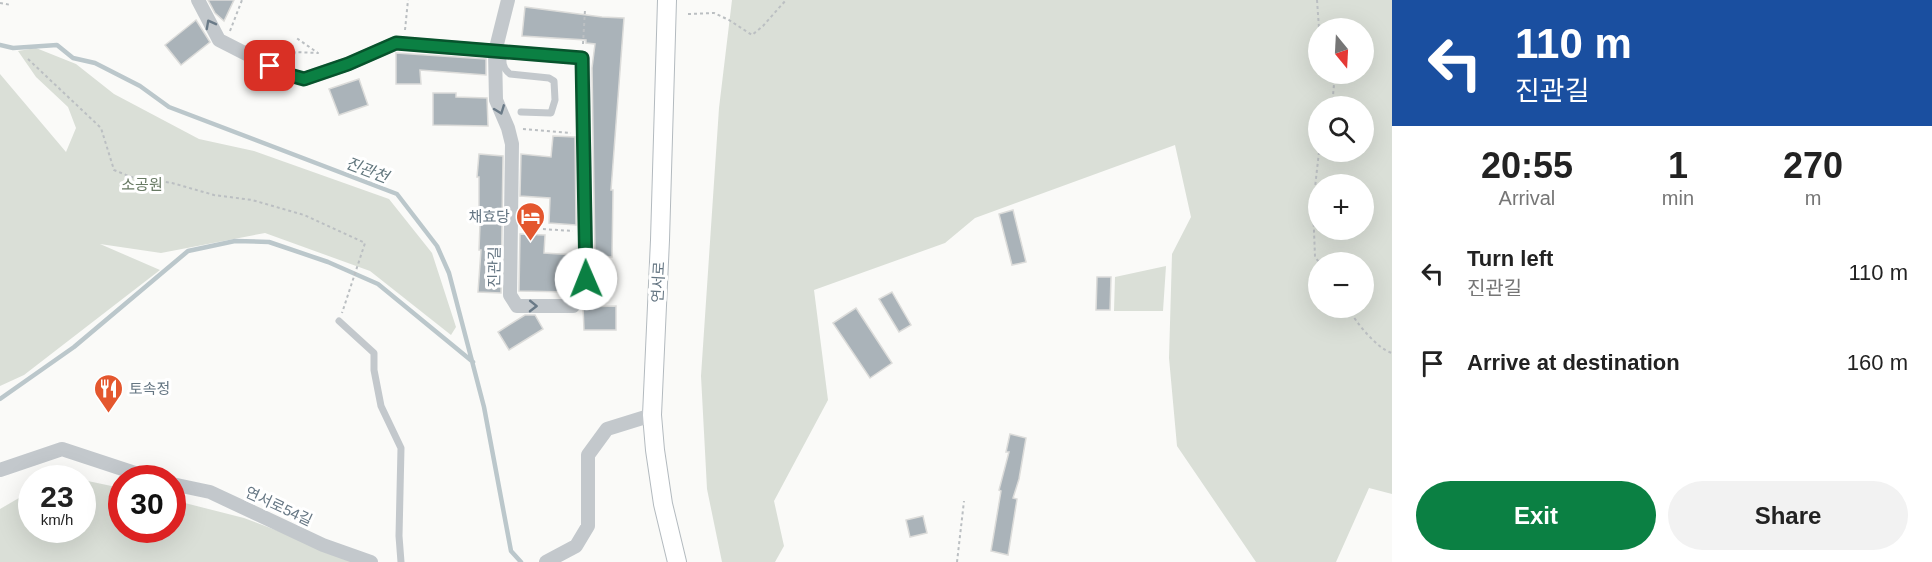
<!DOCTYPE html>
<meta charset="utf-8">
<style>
body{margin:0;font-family:Arial,"Noto Sans KR",sans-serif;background:#f2f2f2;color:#222;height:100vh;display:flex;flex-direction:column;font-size:22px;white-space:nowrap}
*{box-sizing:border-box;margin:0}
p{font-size:20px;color:#767676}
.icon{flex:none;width:33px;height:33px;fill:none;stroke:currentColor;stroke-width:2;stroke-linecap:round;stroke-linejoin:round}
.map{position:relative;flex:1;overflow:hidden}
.side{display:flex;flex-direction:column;background:#fff;width:540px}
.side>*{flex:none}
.top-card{background:#1a4fa0;color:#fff;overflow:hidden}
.needle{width:39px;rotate:162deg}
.tools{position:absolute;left:1308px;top:18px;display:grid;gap:12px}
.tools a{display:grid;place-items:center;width:66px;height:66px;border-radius:50%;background:#fff;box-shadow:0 6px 24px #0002;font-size:30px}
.speed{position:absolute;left:18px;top:465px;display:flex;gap:12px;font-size:30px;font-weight:700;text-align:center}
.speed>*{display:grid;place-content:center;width:78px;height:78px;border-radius:50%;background:#fff;box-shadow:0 6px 24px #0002;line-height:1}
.speed small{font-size:15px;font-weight:400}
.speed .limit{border:9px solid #d22;background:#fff;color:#111}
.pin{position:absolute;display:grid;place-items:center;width:51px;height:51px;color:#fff;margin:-26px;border-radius:12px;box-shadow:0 3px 9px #0006}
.me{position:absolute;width:66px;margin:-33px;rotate:359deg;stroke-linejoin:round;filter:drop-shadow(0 0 4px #0008)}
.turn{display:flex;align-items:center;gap:21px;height:126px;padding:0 24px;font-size:27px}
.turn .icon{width:78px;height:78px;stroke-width:2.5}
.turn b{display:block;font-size:42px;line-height:51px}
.eta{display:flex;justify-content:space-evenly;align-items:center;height:102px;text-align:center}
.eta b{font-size:36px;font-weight:700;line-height:42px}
.primary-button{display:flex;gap:12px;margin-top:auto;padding:12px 24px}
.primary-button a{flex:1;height:69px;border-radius:36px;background:#0b8043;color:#fff;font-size:24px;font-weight:700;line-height:69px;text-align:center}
.primary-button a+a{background:#f2f2f2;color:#222}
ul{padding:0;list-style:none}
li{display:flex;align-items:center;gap:18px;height:90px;padding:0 24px}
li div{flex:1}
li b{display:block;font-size:22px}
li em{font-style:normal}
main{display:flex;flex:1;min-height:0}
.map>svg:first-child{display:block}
.green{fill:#dadfd7;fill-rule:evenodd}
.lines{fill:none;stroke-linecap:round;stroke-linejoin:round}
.stream{stroke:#bbc7cb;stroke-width:4.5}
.building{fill:#aab3b9;stroke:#dcdcda;stroke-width:1.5}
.secondary-casing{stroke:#b3babf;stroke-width:20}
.path{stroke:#bbbfc2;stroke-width:2;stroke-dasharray:3 3;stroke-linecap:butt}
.service{stroke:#c3c8cc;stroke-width:7}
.minor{stroke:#c3c8cc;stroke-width:14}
.secondary{stroke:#fff;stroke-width:18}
.oneway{stroke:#6a7a87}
.route-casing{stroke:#07532c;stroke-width:15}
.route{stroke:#0b8043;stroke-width:10}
.labels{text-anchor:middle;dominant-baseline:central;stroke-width:6;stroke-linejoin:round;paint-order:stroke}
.park-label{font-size:15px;fill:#687a64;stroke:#fff}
.poi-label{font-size:15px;fill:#657683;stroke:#fff;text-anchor:end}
.street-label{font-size:15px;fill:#657683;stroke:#fff}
.water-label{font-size:16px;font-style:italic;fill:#60757c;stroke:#fff}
</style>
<main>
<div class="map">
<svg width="1392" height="562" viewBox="0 0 1392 562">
<rect width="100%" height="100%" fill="#fafaf8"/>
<path class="green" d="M 732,0 L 1392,0 L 1392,494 L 1369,488 L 1336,562 L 1256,562 L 1177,446 L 1169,358 L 1172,254 L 1191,217 L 1175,145 L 975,218 L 945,243 L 814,290 L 828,400 L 774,501 L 784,546 L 775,562 L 722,562 L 707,489 L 701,376 L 719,108 ZM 1364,28 L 1364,74 L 1318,74 L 1318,28 ZM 1364,106 L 1364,152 L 1318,152 L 1318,106 ZM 1364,184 L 1364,230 L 1318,230 L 1318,184 ZM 1364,262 L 1364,308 L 1318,308 L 1318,262 Z
M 36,48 L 76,64 L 114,94 L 199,139 L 254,151 L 389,199 L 432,253 L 456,327 L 451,335 L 370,271 L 265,233 L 161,253 L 100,244 L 160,270 L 24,375 L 0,386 L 0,74 L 66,152 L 76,128 L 68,107 L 36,77 L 18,51 Z
M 1166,266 L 1163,311 L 1114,311 L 1115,277 Z
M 83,480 L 121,488 L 122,530 L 172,530 L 173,500 L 244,518 L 359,562 L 0,562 L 0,509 L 31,491 L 32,530 L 82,530 Z"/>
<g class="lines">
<path class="stream" d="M 0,45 L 13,48 L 57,45 L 73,58 L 95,63 L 140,86 L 169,107 L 397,194 L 437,246 L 449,273 L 484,407 L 511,551 L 521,562
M 0,399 L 74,347 L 188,251 L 235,241 L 269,242 L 328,262 L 378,284 L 473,362"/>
</g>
<path class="building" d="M 208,0 L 234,0 L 224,21 L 215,13 Z
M 525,7 L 602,17 L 624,18 L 611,190 L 613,190 L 612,257 L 595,256 L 592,68 L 595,44 L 586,43 L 586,40 L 522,36 Z
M 196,20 L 210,42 L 181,65 L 165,45 Z
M 396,53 L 486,59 L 486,75 L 420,70 L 421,84 L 396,84 Z
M 359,79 L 368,105 L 339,115 L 329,89 Z
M 433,93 L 456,93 L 456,97 L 487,98 L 488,126 L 433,125 Z
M 553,136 L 575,137 L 576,225 L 549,223 L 550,198 L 520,196 L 521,154 L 551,157 Z
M 479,154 L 503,156 L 501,293 L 478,292 L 481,250 L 479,250 L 480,224 L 479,224 L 479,177 L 477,177 Z
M 1013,210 L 1026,262 L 1012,265 L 999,214 Z
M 520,234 L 545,235 L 544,253 L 576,255 L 575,280 L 568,292 L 519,291 Z
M 1097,277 L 1111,277 L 1110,310 L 1096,310 Z
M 892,292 L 911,325 L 899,332 L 879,299 Z
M 616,306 L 616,330 L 584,330 L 583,307 Z
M 856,308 L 892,363 L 870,378 L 833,323 Z
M 525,315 L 535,315 L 543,329 L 509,350 L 498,332 Z
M 1010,434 L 1026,438 L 1019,479 L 1013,498 L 1017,499 L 1008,555 L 991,551 L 1001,491 L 999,490 L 1009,452 L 1006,452 Z
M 923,516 L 927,533 L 910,537 L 906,520 Z"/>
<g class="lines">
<defs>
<path id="secondary" d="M 667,0 L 660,240 L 652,415 L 655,450 L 663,504 L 677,562"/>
</defs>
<use href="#secondary" class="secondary-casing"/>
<path class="path" d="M 1317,0 L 1319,28
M 0,3 L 11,5
M 688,14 L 714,13 L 729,20 L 752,35 L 763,26 L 786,0
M 405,30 L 408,0
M 230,31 L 242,0
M 583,44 L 585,10
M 28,59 L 101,128 L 114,170 L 131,177 L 172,183 L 214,195 L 252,200 L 304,215 L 365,243 L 342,313
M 292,60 L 295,52 L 318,53 L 295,37
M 1332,106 L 1335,74
M 523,129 L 571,133
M 1319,152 L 1313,205 L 1315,257 L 1319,262
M 525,228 L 573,231
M 1348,308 C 1355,321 1377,349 1392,353
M 957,562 L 964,501"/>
<path class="service" d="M 504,52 C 502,61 502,68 510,74 L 549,78 L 554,81 L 555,100 L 551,113 L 521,112
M 339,321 L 374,353 L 374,370 L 381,406 L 401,448 L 399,536 L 401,562"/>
<path class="minor" d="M 198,0 L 219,40 L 286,74 L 304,79 L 348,64 L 396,43 L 583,58 L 586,279 L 573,306 L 517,306 L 510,295 L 512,144 L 508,128 L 496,100 L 495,52 L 508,0
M 0,470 L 62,449 L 150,478
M 172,484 L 210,492 L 323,545 L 371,562
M 546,562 L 576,546 L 588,526 L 588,455 L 607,429 L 652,415"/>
<use href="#secondary" class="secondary"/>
</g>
<defs><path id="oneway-chevron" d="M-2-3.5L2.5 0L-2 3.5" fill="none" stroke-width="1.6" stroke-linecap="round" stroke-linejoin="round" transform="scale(1.5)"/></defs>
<g class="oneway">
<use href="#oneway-chevron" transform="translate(210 24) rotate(-118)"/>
<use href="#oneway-chevron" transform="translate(500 110) rotate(69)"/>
<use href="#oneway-chevron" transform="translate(533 306) rotate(1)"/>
</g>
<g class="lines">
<defs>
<path id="route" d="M 270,66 L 286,74 L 304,79 L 348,64 L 396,43 L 582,58 L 586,279"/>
</defs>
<use href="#route" class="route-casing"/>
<use href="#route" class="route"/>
</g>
<defs>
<symbol id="hotel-pin" viewBox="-11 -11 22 30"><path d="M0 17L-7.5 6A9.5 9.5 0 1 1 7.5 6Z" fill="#e4572e" stroke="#fff"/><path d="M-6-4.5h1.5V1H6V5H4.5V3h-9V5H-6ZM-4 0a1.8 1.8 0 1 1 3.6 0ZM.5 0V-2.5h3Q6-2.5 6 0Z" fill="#fff"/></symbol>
<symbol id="restaurant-pin" viewBox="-11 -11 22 30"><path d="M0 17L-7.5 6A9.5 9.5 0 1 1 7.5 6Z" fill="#e4572e" stroke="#fff"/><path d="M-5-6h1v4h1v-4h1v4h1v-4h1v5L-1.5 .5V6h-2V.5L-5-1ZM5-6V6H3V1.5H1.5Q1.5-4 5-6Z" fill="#fff"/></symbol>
</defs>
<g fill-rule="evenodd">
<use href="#hotel-pin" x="514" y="200" width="33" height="45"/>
<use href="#restaurant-pin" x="92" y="372" width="33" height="45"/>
</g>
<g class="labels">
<g class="park-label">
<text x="142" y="184">소공원</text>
</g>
<g class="poi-label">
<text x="510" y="216">채효당</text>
<text x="129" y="388" text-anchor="start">토속정</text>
</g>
<g class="street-label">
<text transform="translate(494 267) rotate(-89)">진관길</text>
<text transform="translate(658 282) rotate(-87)">연서로</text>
<text transform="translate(279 506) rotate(25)">연서로54길</text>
</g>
<g class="water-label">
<text transform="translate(367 170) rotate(21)">진관천</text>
</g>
</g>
</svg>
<div class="tools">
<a><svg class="needle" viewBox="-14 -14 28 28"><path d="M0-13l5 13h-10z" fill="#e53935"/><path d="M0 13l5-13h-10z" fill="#767676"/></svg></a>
<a><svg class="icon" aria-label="search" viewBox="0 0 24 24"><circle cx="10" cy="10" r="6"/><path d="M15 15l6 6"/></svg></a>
<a>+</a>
<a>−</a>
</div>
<div class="speed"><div>23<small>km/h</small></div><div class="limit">30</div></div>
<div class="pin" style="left:270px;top:66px;background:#d93025"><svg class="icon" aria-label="arrive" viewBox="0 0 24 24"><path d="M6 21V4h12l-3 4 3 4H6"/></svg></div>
<svg class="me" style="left:586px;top:279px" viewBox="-20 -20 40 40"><circle r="19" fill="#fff"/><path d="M0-13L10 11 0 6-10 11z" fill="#0b8043"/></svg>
</div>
<section class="side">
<div class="top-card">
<div class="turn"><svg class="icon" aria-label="left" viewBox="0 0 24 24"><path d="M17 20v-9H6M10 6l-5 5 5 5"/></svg><div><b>110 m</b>진관길</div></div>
</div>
<div class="eta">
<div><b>20:55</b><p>Arrival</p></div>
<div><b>1</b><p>min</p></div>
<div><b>270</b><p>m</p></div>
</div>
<ul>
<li><svg class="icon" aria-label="left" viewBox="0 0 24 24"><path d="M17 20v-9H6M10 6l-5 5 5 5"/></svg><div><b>Turn left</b><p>진관길</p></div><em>110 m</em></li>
<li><svg class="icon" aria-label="arrive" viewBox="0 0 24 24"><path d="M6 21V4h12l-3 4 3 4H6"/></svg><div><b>Arrive at destination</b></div><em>160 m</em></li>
</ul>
<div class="primary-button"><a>Exit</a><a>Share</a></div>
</section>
</main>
